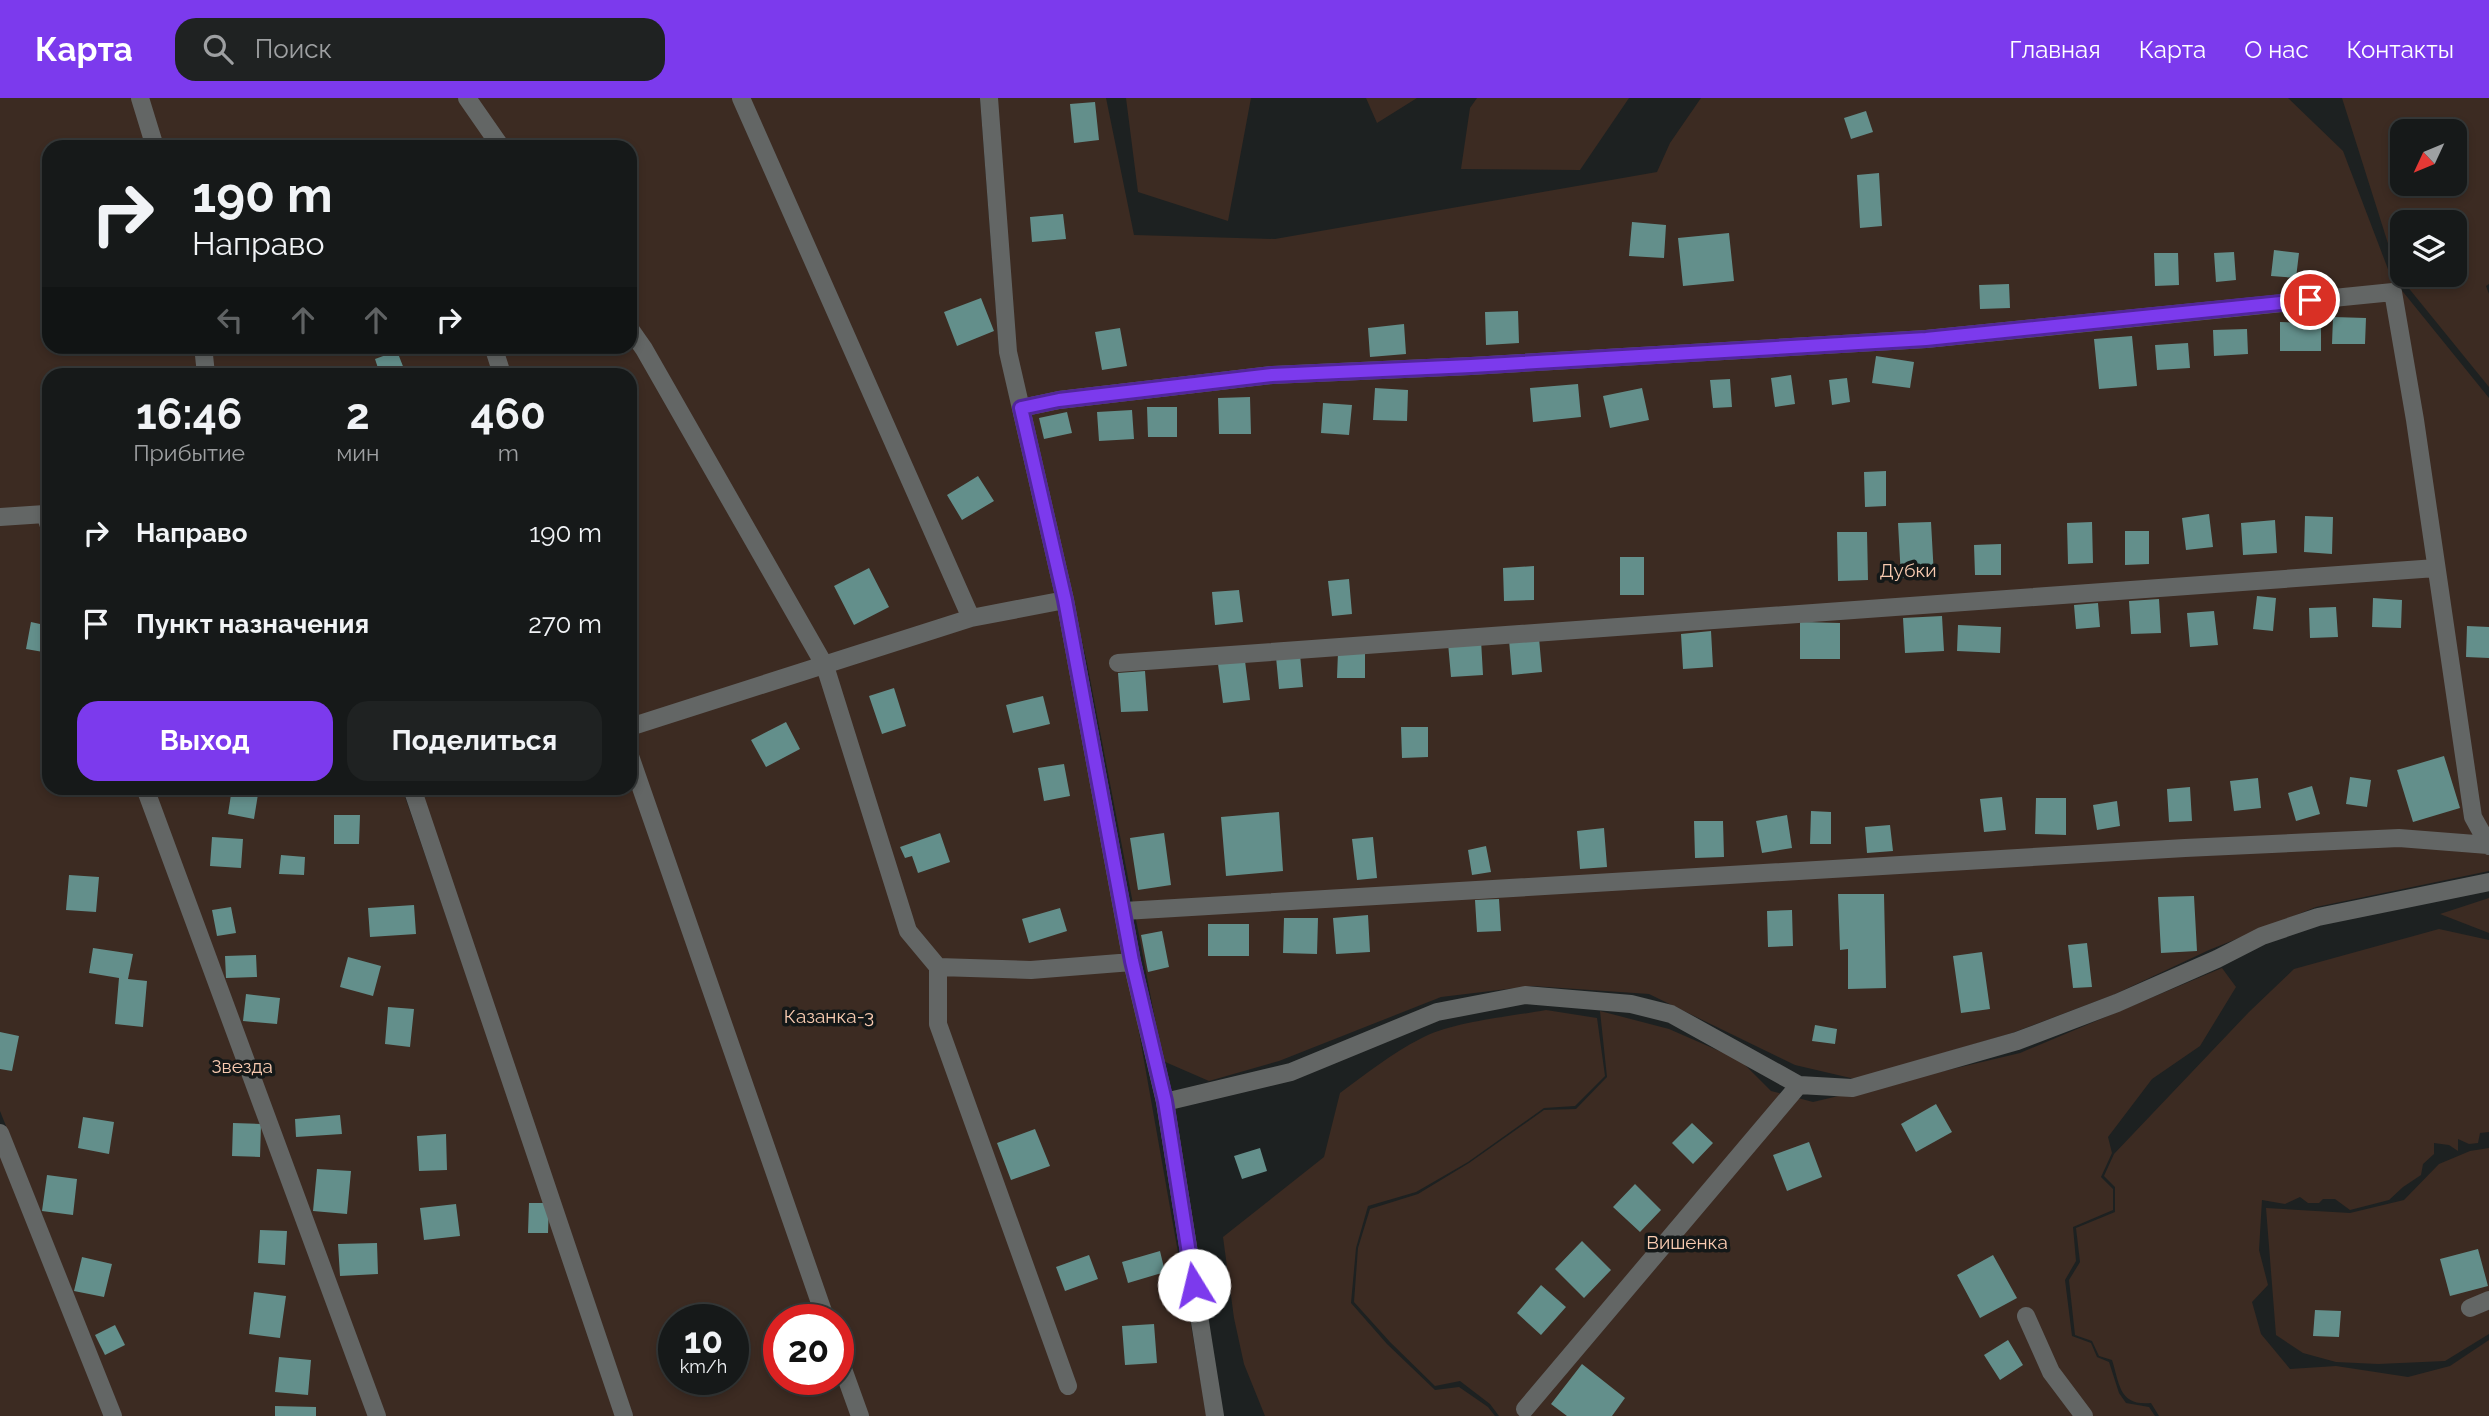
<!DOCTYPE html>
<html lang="ru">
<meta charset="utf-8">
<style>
body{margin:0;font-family:Raleway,sans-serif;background:#1f2222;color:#f1f3f6;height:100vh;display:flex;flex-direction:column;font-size:26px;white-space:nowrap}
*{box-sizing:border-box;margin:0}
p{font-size:23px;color:#9ea0a2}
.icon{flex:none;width:38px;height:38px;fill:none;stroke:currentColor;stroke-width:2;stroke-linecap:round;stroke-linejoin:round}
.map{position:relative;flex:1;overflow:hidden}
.details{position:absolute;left:42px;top:270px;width:595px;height:427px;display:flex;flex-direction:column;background:#161919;border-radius:21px;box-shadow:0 4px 10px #0003,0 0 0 2px #353838}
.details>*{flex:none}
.guide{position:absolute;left:42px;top:42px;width:595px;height:214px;border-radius:21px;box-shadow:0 4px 10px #0003,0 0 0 2px #353838;background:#161919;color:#f1f3f6;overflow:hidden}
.needle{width:46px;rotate:226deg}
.tools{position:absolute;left:2390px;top:21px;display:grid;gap:14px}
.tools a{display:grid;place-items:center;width:77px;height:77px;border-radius:14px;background:#161919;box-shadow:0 4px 10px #0003,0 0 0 2px #353838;font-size:35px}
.speed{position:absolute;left:658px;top:1206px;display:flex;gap:14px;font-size:35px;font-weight:700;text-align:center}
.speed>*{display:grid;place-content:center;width:91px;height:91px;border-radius:50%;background:#161919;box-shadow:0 4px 10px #0003,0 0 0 2px #353838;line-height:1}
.speed small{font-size:18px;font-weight:400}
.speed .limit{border:10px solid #d22;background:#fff;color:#111}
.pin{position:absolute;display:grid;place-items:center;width:60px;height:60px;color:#fff;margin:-30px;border:4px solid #fff;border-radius:50%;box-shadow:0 2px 7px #0007}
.me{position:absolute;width:77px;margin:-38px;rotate:351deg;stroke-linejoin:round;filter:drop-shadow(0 0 5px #0008)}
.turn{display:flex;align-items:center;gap:24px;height:147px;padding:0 35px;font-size:32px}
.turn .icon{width:91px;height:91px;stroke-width:2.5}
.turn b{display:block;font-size:49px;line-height:60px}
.lanes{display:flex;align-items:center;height:66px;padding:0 35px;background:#0003;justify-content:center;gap:35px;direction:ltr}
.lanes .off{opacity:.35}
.eta{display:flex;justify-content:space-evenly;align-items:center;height:119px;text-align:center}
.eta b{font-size:42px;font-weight:700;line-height:49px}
.action{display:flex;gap:14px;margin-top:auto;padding:14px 35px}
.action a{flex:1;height:80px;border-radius:21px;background:#7c3aed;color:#fff;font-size:28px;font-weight:700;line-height:80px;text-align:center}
.action a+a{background:#1f2222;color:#f1f3f6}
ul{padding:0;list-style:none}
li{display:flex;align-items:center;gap:21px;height:91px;padding:0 35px}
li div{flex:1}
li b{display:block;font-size:26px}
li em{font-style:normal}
header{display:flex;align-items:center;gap:42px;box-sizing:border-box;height:98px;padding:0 35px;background:#7c3aed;color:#fff}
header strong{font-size:33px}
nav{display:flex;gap:38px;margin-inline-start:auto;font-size:24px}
.search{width:490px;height:63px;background:#1f2222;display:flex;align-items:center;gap:18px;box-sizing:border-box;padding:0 24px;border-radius:21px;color:#9ea0a2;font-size:26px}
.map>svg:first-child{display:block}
.green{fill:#3c2b22;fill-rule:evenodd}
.building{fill:#638f8b}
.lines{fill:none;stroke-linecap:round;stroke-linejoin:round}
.minor{stroke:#636665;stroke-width:18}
.route-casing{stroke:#51269a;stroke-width:18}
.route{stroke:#7c3aed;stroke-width:12}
.labels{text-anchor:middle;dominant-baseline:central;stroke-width:7;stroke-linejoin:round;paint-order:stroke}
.park-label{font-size:19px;fill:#f8cab0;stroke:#141818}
</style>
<header>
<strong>Карта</strong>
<div class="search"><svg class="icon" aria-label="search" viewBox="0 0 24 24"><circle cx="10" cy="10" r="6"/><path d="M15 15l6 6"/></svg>Поиск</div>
<nav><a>Главная</a><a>Карта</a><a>О нас</a><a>Контакты</a></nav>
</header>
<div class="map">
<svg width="2489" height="1318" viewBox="0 0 2489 1318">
<rect width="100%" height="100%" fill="#1d2121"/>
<path class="green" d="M 0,0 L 980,0 L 999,252 L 1084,624 L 1207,1318 L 633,1318 L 420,690 L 630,690 L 630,276 L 49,276 L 49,409 L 0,411 ZM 49,49 L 630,49 L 630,248 L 49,248 ZM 674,1222 L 733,1222 L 733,1281 L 674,1281 ZM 779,1222 L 838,1222 L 838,1281 L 779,1281 Z
M 997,0 L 1106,0 L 1134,137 L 1275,141 L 1657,74 L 1670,45 L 1701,0 L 2288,0 L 2343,53 L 2391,179 L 2489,300 L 2489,773 L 2316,809 L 2209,852 L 2113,897 L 2012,935 L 1855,981 L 1795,967 L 1649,896 L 1532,888 L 1441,899 L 1279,963 L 1209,983 L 1163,963 L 1087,565 L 1016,253 Z
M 1126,0 L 1251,0 L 1228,123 L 1138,94 Z
M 1366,0 L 1417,0 L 1377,25 Z
M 1477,0 L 1629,0 L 1580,72 L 1461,71 L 1470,10 Z
M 2342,0 L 2489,0 L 2489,186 L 2486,188 L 2489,196 L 2489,289 L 2398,177 ZM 2403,33 L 2455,33 L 2455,86 L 2403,86 ZM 2403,124 L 2455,124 L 2455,177 L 2403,177 Z
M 49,423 L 49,690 L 402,690 L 618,1318 L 122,1318 L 0,1013 L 0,426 Z
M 2489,800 L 2489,835 L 2440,816 Z
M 2439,831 L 2489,842 L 2489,1034 L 2480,1035 L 2478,1045 L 2469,1046 L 2458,1041 L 2458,1053 L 2449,1047 L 2434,1045 L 2434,1056 L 2423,1066 L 2421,1077 L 2403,1089 L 2389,1102 L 2350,1112 L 2335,1101 L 2323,1101 L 2319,1105 L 2308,1105 L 2300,1099 L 2285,1106 L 2262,1102 L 2259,1152 L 2268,1187 L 2252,1204 L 2261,1236 L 2290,1271 L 2336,1268 L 2408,1279 L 2450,1268 L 2489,1242 L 2489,1318 L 2159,1318 L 2151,1305 C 2119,1308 2120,1287 2112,1262 L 2099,1258 L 2092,1243 L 2075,1237 L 2069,1182 L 2080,1164 L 2076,1130 L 2115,1114 L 2115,1089 L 2104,1078 L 2114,1056 L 2249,914 L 2294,871 Z
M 2222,870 L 2236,889 L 2200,948 L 2152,981 L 2108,1039 L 2112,1055 L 2101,1079 L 2113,1091 L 2113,1112 L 2073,1129 L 2076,1163 L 2065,1182 L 2072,1238 L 2091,1245 L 2097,1259 L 2109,1264 L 2119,1295 L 2126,1305 L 2149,1309 L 2155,1318 L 1499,1318 L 1490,1306 L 1460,1283 L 1435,1288 L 1390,1244 L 1354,1204 L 1358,1150 L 1370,1111 L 1418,1096 L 1469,1065 L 1544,1012 L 1576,1011 L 1607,979 L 1600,913 L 1669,931 L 1740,962 L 1771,993 L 1813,1004 L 2020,955 Z
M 1546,912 L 1597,920 L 1605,978 L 1575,1008 L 1544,1010 L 1468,1064 L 1416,1094 L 1368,1108 L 1356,1150 L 1351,1205 L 1387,1246 L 1435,1292 L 1459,1289 L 1488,1309 L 1495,1318 L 1265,1318 L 1244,1266 L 1234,1220 L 1223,1139 L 1324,1059 L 1340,995 C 1366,976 1392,955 1420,941 C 1453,923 1509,919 1546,912 Z
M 2489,1050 L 2489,1236 L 2445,1263 L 2378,1266 L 2336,1264 L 2303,1255 L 2276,1237 L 2266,1110 L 2350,1115 L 2404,1102 L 2439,1066 L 2470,1053 Z
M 0,1057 L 106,1318 L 0,1318 Z"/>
<path class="building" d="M 1095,4 L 1099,42 L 1074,45 L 1070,6 Z
M 1866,13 L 1873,34 L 1851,41 L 1844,20 Z
M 1879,75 L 1882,128 L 1860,130 L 1857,77 Z
M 1063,116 L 1066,141 L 1032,144 L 1030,119 Z
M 1632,124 L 1666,127 L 1664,160 L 1629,158 Z
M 1729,135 L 1734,183 L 1683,188 L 1678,140 Z
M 2274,152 L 2299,155 L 2296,180 L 2271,178 Z
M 2234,154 L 2236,182 L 2216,184 L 2214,155 Z
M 2154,155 L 2178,155 L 2179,187 L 2155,188 Z
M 2009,186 L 2010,210 L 1980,211 L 1979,187 Z
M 981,200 L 994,233 L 957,248 L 944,214 Z
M 1518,213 L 1519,245 L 1486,247 L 1485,214 Z
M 2333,219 L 2366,220 L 2365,246 L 2332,246 Z
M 2280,224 L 2321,225 L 2321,253 L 2280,253 Z
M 1404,226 L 1406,256 L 1370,259 L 1368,230 Z
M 1120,230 L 1127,268 L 1102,272 L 1095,234 Z
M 2247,231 L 2248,256 L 2214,258 L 2213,232 Z
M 2132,238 L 2137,288 L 2099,291 L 2094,241 Z
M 2188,245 L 2190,270 L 2157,272 L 2155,247 Z
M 397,253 L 406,276 L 380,276 L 375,261 Z
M 1876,258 L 1914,264 L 1910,290 L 1872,285 Z
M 1791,277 L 1795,306 L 1775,309 L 1771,280 Z
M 1847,280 L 1850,304 L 1832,307 L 1829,282 Z
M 1730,281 L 1732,309 L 1713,310 L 1710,282 Z
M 1578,286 L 1581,319 L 1533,324 L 1530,290 Z
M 1375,290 L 1408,292 L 1407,323 L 1373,322 Z
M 1642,290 L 1649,322 L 1610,330 L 1603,298 Z
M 1250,299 L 1251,336 L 1219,336 L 1218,300 Z
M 1323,305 L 1352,307 L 1349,337 L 1321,335 Z
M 1147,309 L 1177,309 L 1177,339 L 1148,339 Z
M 1132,312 L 1134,341 L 1099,343 L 1097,314 Z
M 1067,314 L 1072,335 L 1044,341 L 1039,320 Z
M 1886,373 L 1886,408 L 1865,409 L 1864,374 Z
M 978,378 L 994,403 L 962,422 L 947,397 Z
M 2209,416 L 2213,449 L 2186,452 L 2182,420 Z
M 2305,418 L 2333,419 L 2332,456 L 2304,454 Z
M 2275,422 L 2277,455 L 2243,457 L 2241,425 Z
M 1931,424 L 1934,478 L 1901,480 L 1898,425 Z
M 2092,424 L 2093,465 L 2068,466 L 2067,425 Z
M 2125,433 L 2149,433 L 2149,466 L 2125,467 Z
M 1837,434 L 1867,434 L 1868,482 L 1838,483 Z
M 2001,446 L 2001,477 L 1975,477 L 1974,447 Z
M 1620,459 L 1644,459 L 1644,497 L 1620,497 Z
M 1534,468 L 1534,502 L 1504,503 L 1503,470 Z
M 869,470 L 889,509 L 854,527 L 834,488 Z
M 1349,481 L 1352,516 L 1332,518 L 1328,483 Z
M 1239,492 L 1243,524 L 1215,527 L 1212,494 Z
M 2257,498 L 2276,500 L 2273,533 L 2253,531 Z
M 2373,500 L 2402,502 L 2401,530 L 2372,529 Z
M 2159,501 L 2161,535 L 2131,536 L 2129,503 Z
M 2098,505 L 2100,529 L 2076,531 L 2074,507 Z
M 2336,509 L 2338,539 L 2310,540 L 2309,510 Z
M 2214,513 L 2218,547 L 2190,549 L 2187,515 Z
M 1942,518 L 1944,553 L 1905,555 L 1903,520 Z
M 31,524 L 49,528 L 49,555 L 26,551 Z
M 1800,524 L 1840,525 L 1840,561 L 1800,561 Z
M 1958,527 L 2001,529 L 2000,555 L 1957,553 Z
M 2467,528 L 2489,529 L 2489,560 L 2466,559 Z
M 1711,533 L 1713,569 L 1683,571 L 1681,536 Z
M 1539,540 L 1542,574 L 1512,577 L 1509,542 Z
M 1481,542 L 1483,577 L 1451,579 L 1448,545 Z
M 1338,554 L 1365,554 L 1365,580 L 1337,580 Z
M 1300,556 L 1303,589 L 1279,591 L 1276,559 Z
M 1245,563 L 1250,602 L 1223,605 L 1218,566 Z
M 1145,573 L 1148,613 L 1121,614 L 1118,575 Z
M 894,590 L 906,628 L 882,636 L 869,598 Z
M 1043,598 L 1050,626 L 1013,635 L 1006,607 Z
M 786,624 L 800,651 L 766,669 L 751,642 Z
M 1401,629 L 1428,629 L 1428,659 L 1402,660 Z
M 2444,658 L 2460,710 L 2413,724 L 2397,672 Z
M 1064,666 L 1070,698 L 1044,703 L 1038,670 Z
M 2350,679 L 2371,682 L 2367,709 L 2346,706 Z
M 2258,680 L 2261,710 L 2234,713 L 2230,683 Z
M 2312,688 L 2320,716 L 2296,723 L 2288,695 Z
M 2190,689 L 2192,723 L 2169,724 L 2167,691 Z
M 232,690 L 259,690 L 254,721 L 228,716 Z
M 2002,699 L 2006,732 L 1984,734 L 1980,701 Z
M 2036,700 L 2066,700 L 2066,737 L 2035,736 Z
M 2117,703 L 2120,728 L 2097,732 L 2093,707 Z
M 1811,713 L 1831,714 L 1831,746 L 1810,746 Z
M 1279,714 L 1283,773 L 1226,778 L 1221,719 Z
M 334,717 L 360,717 L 359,746 L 334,746 Z
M 1787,717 L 1792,750 L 1762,755 L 1756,723 Z
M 1694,723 L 1723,723 L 1724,759 L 1695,760 Z
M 1890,727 L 1893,753 L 1867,755 L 1865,729 Z
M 1604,730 L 1607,769 L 1580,771 L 1577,733 Z
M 940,735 L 950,764 L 918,775 L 912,758 L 905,760 L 900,749 Z
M 1164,735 L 1171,787 L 1138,792 L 1130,740 Z
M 212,739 L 243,741 L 241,770 L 210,768 Z
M 1373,739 L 1377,780 L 1357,782 L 1352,741 Z
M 1486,748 L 1491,774 L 1472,777 L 1468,752 Z
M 281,757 L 305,759 L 304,777 L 279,776 Z
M 69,777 L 99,779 L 96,814 L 66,812 Z
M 1838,796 L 1884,796 L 1886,890 L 1848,891 L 1848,851 L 1840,852 Z
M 2194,798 L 2197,853 L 2161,855 L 2158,799 Z
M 1499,801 L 1501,833 L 1477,834 L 1475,802 Z
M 414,807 L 416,836 L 370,839 L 368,810 Z
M 231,809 L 236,835 L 217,838 L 212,812 Z
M 1060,810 L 1067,833 L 1029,845 L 1022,821 Z
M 1792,812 L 1793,848 L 1768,849 L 1767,813 Z
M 1368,817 L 1370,854 L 1336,856 L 1333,820 Z
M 1284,820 L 1318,820 L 1317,856 L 1283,855 Z
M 1208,826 L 1249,826 L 1249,858 L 1208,858 Z
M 1162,833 L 1169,869 L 1148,874 L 1141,837 Z
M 2087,845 L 2092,889 L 2073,890 L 2068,847 Z
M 93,850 L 133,856 L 128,881 L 147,883 L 143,929 L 115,926 L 119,880 L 89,875 Z
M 1982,854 L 1990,911 L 1961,915 L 1953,858 Z
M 256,857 L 257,879 L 226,880 L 225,858 Z
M 348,859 L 381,868 L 373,898 L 340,889 Z
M 246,896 L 280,900 L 277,926 L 243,923 Z
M 388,909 L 414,911 L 410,949 L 385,946 Z
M 1815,927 L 1837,931 L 1835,946 L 1812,943 Z
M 0,934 L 19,938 L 12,973 L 0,971 Z
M 1936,1006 L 1952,1034 L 1916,1054 L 1901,1026 Z
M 340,1017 L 342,1036 L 296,1039 L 295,1021 Z
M 83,1019 L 114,1024 L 109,1056 L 78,1050 Z
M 233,1025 L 261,1026 L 260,1059 L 232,1058 Z
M 1692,1025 L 1713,1045 L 1693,1066 L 1672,1045 Z
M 1035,1031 L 1050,1068 L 1011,1082 L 997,1045 Z
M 446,1036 L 447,1072 L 419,1073 L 417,1038 Z
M 1809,1044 L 1822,1079 L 1787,1093 L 1773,1057 Z
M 1260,1050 L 1267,1073 L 1242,1081 L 1234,1058 Z
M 317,1071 L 351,1073 L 347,1116 L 313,1113 Z
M 47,1077 L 77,1081 L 73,1117 L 42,1113 Z
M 1635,1086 L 1661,1112 L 1640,1134 L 1613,1109 Z
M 529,1105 L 549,1105 L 548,1135 L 528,1135 Z
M 456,1106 L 460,1138 L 424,1142 L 420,1110 Z
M 260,1132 L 287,1133 L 285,1167 L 258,1165 Z
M 1582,1143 L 1611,1172 L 1584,1200 L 1555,1171 Z
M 377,1145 L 378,1176 L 340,1178 L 338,1146 Z
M 2478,1151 L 2488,1188 L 2450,1198 L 2440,1161 Z
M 1160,1153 L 1165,1174 L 1128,1185 L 1122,1164 Z
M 1089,1157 L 1098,1181 L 1065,1193 L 1056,1169 Z
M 1993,1157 L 2017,1200 L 1980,1220 L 1957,1177 Z
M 82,1159 L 112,1166 L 104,1199 L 74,1193 Z
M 1541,1187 L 1566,1209 L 1541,1237 L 1517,1215 Z
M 254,1194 L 286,1198 L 280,1240 L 249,1236 Z
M 2315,1212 L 2341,1213 L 2339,1239 L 2313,1238 Z
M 1154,1226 L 1157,1265 L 1125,1267 L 1122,1228 Z
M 115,1227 L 125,1247 L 105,1257 L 95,1237 Z
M 2008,1242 L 2023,1267 L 2000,1282 L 1984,1257 Z
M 279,1259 L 311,1262 L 308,1297 L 275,1294 Z
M 1582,1266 L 1625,1300 L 1612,1318 L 1567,1318 L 1551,1306 Z
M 275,1308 L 316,1309 L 316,1318 L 275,1318 Z"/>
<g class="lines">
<path class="minor" d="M 140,0 L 155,49
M 467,0 L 501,49
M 741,0 L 971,520
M 989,0 L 1008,254 L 1065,502 L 1132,864 L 1165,1004 L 1215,1318
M 630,231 L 644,251 L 825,568 L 908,833 L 938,869 L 938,926 L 1068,1288
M 203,248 L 206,276
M 493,248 L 502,276
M 1021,310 L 1059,302 L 1272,277 L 1471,268 L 1926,241 L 2393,194 L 2415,322 L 2473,719 L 2489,748
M 0,419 L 45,416 L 49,428
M 1118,565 L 2436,470
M 630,629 L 971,520 L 1065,502
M 630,658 L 826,1222
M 145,690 L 377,1318
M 412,690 L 624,1318
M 1124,813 L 2185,750 L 2399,740 L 2488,747
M 938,869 L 1031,872 L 1132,864
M 1165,1004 L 1291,974 L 1437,914 L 1525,897 L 1631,906 L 1671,916 L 1799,987 L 1852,990 L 2017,943 L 2117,905 L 2217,861 L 2262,838 L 2318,819 L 2489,784
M 0,1035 L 113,1318
M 2470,1210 L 2489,1202
M 2026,1218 L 2051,1274 L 2084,1318
M 838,1257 L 860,1318
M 1525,1311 L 1799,987"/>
</g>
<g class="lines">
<defs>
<path id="route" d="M 1194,1187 L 1165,1003 L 1132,863 L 1065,502 L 1021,310 L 1059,302 L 1272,277 L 1471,268 L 1926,241 L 2310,202"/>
</defs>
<use href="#route" class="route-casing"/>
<use href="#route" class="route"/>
</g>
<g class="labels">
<g class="park-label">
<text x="1908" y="472">Дубки</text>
<text x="829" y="918">Казанка-3</text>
<text x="242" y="968">Звезда</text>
<text x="1687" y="1144">Вишенка</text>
</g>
</g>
</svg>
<div class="tools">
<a><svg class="needle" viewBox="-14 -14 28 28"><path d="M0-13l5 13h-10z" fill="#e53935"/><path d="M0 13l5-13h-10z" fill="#9ea0a2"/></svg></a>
<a><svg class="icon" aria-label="layers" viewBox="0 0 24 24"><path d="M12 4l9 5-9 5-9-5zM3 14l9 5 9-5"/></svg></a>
</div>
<div class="speed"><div>10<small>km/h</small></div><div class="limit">20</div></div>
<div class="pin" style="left:2310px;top:202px;background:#d93025"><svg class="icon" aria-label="arrive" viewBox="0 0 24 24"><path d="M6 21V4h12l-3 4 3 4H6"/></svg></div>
<svg class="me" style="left:1194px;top:1187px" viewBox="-20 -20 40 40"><circle r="19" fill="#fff"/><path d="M0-13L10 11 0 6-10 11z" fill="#7c3aed"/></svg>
<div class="guide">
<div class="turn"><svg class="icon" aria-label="right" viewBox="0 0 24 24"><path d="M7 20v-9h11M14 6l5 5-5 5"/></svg><div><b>190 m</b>Направо</div></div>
<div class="lanes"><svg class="icon off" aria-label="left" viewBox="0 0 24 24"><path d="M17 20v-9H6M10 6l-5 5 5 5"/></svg><svg class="icon off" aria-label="ahead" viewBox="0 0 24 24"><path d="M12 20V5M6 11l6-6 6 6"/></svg><svg class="icon off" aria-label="ahead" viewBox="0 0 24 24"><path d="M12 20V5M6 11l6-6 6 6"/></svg><svg class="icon" aria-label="right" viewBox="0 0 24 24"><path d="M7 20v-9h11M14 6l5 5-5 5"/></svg></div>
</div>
<section class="details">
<div class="eta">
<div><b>16:46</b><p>Прибытие</p></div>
<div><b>2</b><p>мин</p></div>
<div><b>460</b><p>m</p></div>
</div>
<ul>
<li><svg class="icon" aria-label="right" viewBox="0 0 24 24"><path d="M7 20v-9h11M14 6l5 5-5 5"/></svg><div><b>Направо</b></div><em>190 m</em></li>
<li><svg class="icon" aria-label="arrive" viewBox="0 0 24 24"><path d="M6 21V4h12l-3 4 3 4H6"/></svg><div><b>Пункт назначения</b></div><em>270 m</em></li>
</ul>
<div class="action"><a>Выход</a><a>Поделиться</a></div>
</section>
</div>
